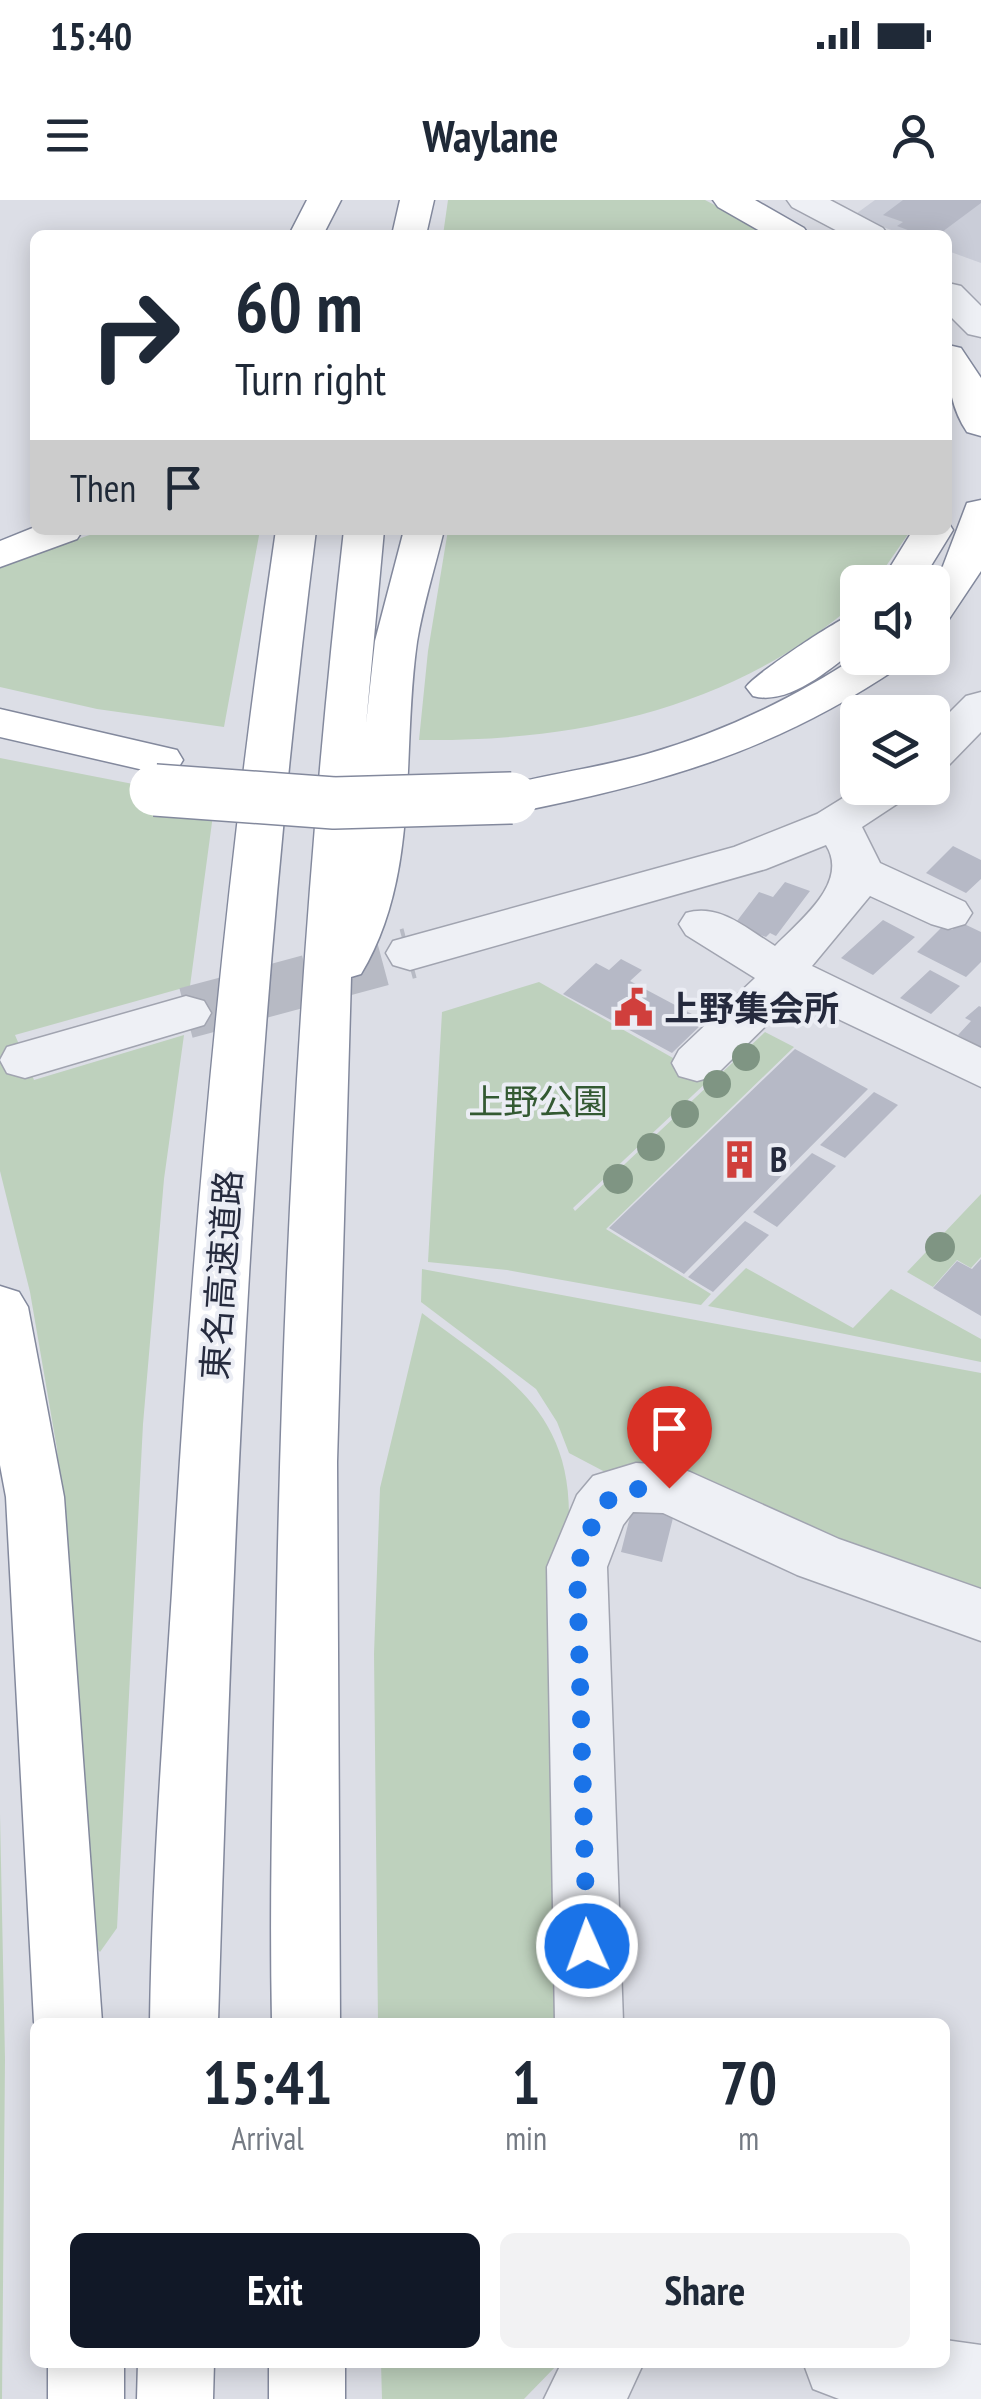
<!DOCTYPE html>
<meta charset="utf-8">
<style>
body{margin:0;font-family:"PT Sans Narrow","Noto Sans JP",sans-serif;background:#f2f2f3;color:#1f2937;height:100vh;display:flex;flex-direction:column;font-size:38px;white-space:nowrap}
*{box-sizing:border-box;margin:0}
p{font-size:32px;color:#747a83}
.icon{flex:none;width:55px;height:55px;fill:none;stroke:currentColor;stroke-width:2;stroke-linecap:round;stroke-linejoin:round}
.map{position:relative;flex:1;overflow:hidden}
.panel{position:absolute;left:30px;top:1818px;width:920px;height:350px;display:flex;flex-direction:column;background:#fff;border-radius:15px;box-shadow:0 5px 25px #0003}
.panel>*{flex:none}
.guide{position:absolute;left:30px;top:30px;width:922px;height:305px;border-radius:15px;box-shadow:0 5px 25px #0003;background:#fff;color:#1f2937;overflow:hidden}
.controls{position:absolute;left:840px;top:365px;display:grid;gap:20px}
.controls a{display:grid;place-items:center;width:110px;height:110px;border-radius:15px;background:#fff;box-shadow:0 5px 25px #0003;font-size:50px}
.pin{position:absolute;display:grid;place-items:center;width:85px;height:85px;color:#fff;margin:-102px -42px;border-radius:50% 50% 50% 0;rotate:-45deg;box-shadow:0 0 10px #0007}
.pin .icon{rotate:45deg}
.me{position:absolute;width:110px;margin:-55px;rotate:358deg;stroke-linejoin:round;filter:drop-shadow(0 0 8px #0008)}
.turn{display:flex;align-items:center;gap:35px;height:210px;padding:0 40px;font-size:45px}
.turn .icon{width:130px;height:130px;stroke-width:2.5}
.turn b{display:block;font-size:70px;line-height:85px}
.then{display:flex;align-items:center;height:95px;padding:0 40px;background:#0003;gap:20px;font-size:38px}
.eta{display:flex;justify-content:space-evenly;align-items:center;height:170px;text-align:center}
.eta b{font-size:60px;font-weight:600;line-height:70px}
.primary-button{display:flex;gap:20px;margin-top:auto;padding:20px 40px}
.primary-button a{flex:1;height:115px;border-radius:15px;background:#111827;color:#fff;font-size:40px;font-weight:600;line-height:115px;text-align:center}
.primary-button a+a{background:#f2f2f3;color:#1f2937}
.status{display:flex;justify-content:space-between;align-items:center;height:70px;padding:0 50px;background:#fff;direction:ltr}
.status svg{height:28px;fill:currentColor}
header{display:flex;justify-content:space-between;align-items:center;height:130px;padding:0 40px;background:#fff;font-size:45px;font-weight:600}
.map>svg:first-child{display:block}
.built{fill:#cacdd8}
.green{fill:#bed1bd}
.building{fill:#b6b9c6}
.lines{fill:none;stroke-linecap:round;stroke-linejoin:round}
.minor-tunnel{stroke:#b7bac4;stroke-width:51;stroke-dasharray:51 25;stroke-linecap:butt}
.minor-casing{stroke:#a1a4b0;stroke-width:3}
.highway-casing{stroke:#83899d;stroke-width:3}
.minor{fill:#eef0f5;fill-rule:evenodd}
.highway{fill:#fff;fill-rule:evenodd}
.highway-bridge-casing{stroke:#83899d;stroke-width:54;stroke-linecap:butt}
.highway-bridge{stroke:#fff;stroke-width:51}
.tree{fill:#7f9583}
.route{stroke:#1a73e8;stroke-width:18;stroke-dasharray:0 32.4}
.labels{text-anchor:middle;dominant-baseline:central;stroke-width:8;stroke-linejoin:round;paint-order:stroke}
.poi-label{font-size:35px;font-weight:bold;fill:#252a3d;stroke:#ebedf4;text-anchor:start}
.park-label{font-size:35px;fill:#335932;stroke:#ebedf4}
.street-label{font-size:35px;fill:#252a3d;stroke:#ebedf4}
</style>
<div class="status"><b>15:40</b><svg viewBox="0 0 49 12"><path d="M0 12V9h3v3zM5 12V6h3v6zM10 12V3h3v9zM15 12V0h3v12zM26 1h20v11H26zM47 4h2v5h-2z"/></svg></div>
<header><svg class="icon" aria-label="menu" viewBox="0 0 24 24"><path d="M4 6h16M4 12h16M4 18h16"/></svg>Waylane<svg class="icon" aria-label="person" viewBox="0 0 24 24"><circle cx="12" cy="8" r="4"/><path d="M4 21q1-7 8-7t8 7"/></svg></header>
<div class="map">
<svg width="981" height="2199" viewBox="0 0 981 2199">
<rect width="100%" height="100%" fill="#dcdee6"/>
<path class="built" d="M 875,0 L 981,0 L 981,63 L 948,51 L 948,35 L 905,35 L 853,16 Z"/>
<path class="green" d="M 448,0 L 705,0 L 772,35 L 443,35 Z
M 104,330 L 260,330 L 224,527 L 97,509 L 0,487 L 0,366 Z
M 448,330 L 911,330 L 875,382 L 858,382 L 857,402 C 734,508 579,542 419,540 L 428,451 Z
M 0,558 L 215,600 L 190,786 L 15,835 L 34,880 L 184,835 L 164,979 L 143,1224 L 117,1728 L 100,1752 L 90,1741 L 57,1249 L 30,1092 L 0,971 Z
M 539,782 L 710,879 L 573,1008 L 575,1011 L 765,832 L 794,847 L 606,1029 L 711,1094 L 701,1105 L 507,1070 L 428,1062 L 442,812 Z
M 981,994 L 981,1057 L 971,1068 L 957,1060 L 933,1087 L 907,1072 Z
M 746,1068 L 853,1128 L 891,1089 L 981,1139 L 981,1162 L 708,1106 Z
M 422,1069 L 981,1173 L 981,1391 L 607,1273 L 569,1253 L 557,1222 L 536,1189 L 421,1102 Z
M 422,1113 C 498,1171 569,1205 569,1314 C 569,1330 560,1350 556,1366 L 563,1822 L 378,1822 L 374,1454 L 380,1288 Z
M 0,1614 L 5,1859 L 2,2199 L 0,2199 Z
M 381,2163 L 381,2162 L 559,2163 L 524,2199 L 382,2199 Z"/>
<path class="building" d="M 903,0 L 981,0 L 981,3 L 938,35 L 921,35 L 897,26 L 903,22 L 883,15 Z
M 953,646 L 981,660 L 981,679 L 966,693 L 926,673 Z
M 785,682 L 810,691 L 776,736 L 770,733 L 766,737 L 734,725 L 759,692 L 773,697 Z
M 883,720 L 915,737 L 873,775 L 841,758 Z
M 960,722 L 981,732 L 981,762 L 966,777 L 917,752 L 943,726 L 952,730 Z
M 621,759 L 642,770 L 630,781 L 705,821 L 672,853 L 563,794 L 596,763 L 609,770 Z
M 930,770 L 960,786 L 931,814 L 900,798 Z
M 979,806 L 981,807 L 981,848 L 958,835 L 971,821 L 965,818 Z
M 795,849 L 868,889 L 684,1074 L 609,1028 Z
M 874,892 L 898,905 L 845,958 L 820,945 Z
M 812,953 L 836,966 L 777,1027 L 753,1012 Z
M 745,1021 L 769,1035 L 713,1092 L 688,1077 Z
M 981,1059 L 981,1116 L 933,1088 L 957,1061 L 972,1069 Z
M 633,1305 L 674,1314 L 662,1362 L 621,1352 Z"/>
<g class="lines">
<path class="minor-tunnel" d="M 186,813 L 410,753"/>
<defs>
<path id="minor" d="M 787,0 L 830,0 L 883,28 L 888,35 L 845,35 L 792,7 Z
M 948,83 L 961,86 L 981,106 L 981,137 L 968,134 L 948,114 Z
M 981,492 L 981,532 L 948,566 L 932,570 L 932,530 L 966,496 Z
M 859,588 L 912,588 L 906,598 L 862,627 L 880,663 L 965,702 L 972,713 L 965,724 L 948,729 L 931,724 L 870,696 L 812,766 L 981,848 L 981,887 L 794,798 L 715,876 L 697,881 L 679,876 L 672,863 L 679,850 L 755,778 L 686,735 L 679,724 L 686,713 C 720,703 747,729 775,746 C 799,721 850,683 826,645 L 766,669 L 410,770 L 393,765 L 386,753 L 393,741 L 734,647 L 817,614 Z
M 186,796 L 204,801 L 211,813 L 204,825 L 25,878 L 7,873 L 0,860 L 7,847 Z
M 636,1263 L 669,1265 L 690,1272 L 839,1339 L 981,1389 L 981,1441 L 797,1375 L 663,1313 L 633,1312 L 623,1325 L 607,1367 L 623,1822 L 555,1822 L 547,1367 L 577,1295 L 593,1276 Z
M 945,2140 L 981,2145 L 981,2199 L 839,2199 L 813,2189 L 803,2162 L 945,2162 Z
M 562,2162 L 644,2162 L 627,2199 L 544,2199 Z"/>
<path id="highway" d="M 307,0 L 341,0 L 323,35 L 289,35 Z
M 400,0 L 434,0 L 426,35 L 392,35 Z
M 713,0 L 755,0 L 804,28 L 809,35 L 767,35 L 718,7 Z
M 948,145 L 961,148 L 981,178 L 981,236 L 967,232 C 950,207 946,174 948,145 Z
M 981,300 L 981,371 L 947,422 L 932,425 L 932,382 L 943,366 L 967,303 Z
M 948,322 L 953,330 L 921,382 L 881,382 L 913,330 L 948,330 Z
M 35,327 L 35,330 L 83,330 L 77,339 L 0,367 L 0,341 Z
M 276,330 L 316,330 C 253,826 233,1323 218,1822 L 150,1822 C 152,1679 163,1535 172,1392 C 192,1036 224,683 276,330 Z
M 344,330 L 384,330 L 366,524 L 375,441 L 404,330 L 444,330 C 435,367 423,405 417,442 C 401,552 421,675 361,774 L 351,777 L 337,1262 L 340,1822 L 272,1822 C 269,1679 274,1535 277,1392 C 284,1037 304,683 344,330 Z
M 858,412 L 858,447 C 830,469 789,506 753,496 L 746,487 C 755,474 842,416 858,412 Z
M 858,456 L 905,458 L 899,467 C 773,552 659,584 512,613 L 496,608 L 489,598 L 496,588 C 546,574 598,568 647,554 C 723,532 792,499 858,456 Z
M 0,509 L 177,550 L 183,560 L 177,570 L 161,574 L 0,537 Z
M 0,1086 L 19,1092 L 28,1107 L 64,1297 L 102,1822 L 35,1825 L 34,1822 L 6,1297 L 0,1265 Z
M 48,2162 L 124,2162 L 124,2199 L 48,2199 Z
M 138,2162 L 214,2162 L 213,2199 L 137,2199 Z
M 269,2162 L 345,2162 L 345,2199 L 269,2199 Z"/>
</defs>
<use href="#minor" class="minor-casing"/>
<use href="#highway" class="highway-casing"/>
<use href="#minor" class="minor"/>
<use href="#highway" class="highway"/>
<defs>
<path id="highway-bridge" d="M 155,590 L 334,603 L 512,598"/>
</defs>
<use href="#highway-bridge" class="highway-bridge-casing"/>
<use href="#highway-bridge" class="highway-bridge"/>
</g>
<g class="tree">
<circle cx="746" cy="857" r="14"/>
<circle cx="717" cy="884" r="14"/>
<circle cx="685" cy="914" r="14"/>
<circle cx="651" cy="947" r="14"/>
<circle cx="618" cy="979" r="15"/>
<circle cx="940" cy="1047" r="15"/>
</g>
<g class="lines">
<path class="route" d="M 587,1746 L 577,1367 C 600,1306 597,1286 669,1288"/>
</g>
<defs>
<symbol id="civic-bare" viewBox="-9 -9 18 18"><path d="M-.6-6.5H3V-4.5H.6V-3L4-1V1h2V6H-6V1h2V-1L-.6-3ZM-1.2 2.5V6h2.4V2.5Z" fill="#d03f3c" stroke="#ebedf4" stroke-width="2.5" paint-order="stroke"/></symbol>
<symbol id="building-bare" viewBox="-9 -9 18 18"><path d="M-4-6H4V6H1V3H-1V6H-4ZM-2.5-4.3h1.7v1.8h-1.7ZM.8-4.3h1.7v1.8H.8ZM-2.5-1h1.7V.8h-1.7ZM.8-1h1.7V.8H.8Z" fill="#d03f3c" stroke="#ebedf4" stroke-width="2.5" paint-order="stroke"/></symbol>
</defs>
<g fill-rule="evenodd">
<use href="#civic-bare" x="606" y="780" width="55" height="55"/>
<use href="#building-bare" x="712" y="932" width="55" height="55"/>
</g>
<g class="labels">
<g class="poi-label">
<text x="664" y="808">上野集会所</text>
<text x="770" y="959">B</text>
</g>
<g class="park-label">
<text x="538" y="901">上野公園</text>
</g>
<g class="street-label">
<text transform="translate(221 1075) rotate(-86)">東名高速道路</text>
</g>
</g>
</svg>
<div class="controls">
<a><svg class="icon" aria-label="sound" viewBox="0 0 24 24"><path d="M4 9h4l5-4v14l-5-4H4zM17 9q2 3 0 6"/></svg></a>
<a><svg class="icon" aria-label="layers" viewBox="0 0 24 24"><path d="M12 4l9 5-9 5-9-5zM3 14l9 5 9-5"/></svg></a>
</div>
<div class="pin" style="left:669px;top:1288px;background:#d93025"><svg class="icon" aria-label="arrive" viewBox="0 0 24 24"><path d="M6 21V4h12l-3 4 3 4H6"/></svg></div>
<svg class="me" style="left:587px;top:1746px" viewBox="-20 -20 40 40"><circle r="17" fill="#1a73e8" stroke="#fff" stroke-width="3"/><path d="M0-11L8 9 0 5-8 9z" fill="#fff"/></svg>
<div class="guide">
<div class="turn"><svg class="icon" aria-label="right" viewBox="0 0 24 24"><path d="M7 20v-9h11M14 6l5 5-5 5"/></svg><div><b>60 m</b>Turn right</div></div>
<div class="then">Then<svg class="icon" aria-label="arrive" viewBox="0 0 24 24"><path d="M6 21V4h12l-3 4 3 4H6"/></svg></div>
</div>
<section class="panel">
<div class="eta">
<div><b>15:41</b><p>Arrival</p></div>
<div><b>1</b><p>min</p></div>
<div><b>70</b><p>m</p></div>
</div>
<div class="primary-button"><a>Exit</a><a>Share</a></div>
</section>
</div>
